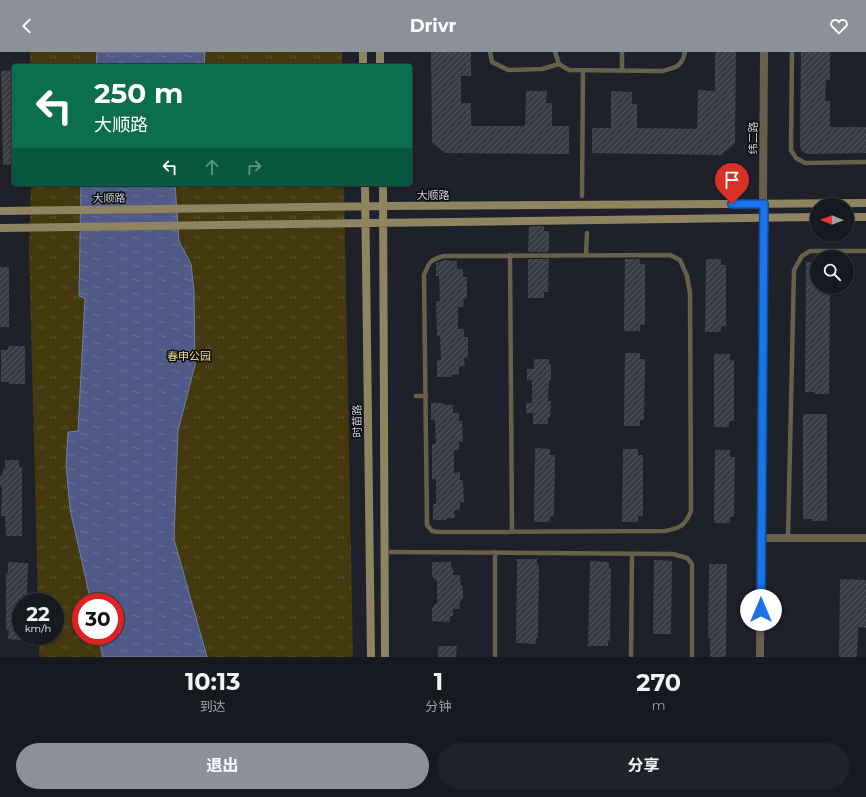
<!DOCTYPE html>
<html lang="zh">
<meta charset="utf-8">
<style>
body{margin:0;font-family:Montserrat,"Noto Sans SC",sans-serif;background:#202229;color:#f1f3f6;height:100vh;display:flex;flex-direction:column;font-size:15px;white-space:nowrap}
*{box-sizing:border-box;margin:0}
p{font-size:13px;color:#9ea0a5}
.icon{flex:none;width:22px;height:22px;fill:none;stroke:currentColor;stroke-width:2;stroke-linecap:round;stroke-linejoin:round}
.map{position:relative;height:605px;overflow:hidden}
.details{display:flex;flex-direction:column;background:#171920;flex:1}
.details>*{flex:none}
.banner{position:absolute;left:12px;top:12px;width:400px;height:122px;border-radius:4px;box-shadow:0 1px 3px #0004,0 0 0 1px #36383e;background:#0b6e4f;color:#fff;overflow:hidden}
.needle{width:26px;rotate:271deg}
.controls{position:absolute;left:810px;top:146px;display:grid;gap:8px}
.controls a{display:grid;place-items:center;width:44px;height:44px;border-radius:50%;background:#171920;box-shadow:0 1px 3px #0004,0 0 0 1px #36383e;font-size:20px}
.speed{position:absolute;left:12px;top:541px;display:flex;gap:8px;font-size:20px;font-weight:700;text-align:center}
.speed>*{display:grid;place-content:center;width:52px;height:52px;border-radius:50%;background:#171920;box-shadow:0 1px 3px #0004,0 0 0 1px #36383e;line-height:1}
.speed small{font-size:10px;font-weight:400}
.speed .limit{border:6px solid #d22;background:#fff;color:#111}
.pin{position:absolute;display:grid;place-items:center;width:34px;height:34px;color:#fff;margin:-41px -17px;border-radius:50% 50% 50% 0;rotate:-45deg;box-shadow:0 0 4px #0007}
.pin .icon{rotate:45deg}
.me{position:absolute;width:44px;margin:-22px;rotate:0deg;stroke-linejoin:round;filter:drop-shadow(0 0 3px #0008)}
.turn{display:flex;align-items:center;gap:14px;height:84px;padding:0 16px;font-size:18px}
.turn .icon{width:52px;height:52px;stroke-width:2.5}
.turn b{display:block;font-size:28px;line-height:34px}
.lanes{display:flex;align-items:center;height:38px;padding:0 16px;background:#0003;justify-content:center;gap:20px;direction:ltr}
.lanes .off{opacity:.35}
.eta{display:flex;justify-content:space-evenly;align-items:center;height:68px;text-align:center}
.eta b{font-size:24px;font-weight:700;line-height:28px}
.button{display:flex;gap:8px;margin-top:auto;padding:8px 16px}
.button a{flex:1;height:46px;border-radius:24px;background:#8c9099;color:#fff;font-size:16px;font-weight:700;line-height:46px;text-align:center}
.button a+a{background:#202229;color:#f1f3f6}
header{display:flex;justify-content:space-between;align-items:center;height:52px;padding:0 16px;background:#8c9099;color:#fff;font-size:18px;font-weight:700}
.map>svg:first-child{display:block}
.park{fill:url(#park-tufts);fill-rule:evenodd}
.water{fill:url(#water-ripples);stroke:#767ea0}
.building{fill:url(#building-hatch)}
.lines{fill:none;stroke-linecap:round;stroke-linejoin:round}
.lane{stroke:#67604a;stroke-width:4.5}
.street{stroke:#67604a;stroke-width:8}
.secondary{stroke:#8e8460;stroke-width:8}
.route-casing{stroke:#114b97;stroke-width:10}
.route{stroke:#1a73e8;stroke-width:7}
.labels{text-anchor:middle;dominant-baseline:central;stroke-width:3;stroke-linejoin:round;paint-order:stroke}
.street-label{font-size:11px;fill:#d0d1d7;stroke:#0a0b0f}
.park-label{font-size:11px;fill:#f8e08c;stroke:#0a0b0f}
</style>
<header><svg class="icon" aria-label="back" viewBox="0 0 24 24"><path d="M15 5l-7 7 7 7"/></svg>Drivr<svg class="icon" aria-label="heart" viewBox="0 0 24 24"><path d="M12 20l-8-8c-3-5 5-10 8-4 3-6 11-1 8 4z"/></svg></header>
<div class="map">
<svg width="866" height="605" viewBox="0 0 866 605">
<defs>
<pattern id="park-tufts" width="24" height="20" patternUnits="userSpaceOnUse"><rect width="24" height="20" fill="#43380e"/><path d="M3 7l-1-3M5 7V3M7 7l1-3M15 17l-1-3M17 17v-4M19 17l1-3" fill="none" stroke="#5d5430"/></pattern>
<pattern id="water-ripples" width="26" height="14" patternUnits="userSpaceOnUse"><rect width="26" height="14" fill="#505a89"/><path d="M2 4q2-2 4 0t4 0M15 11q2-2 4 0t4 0" fill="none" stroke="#687199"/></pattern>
<pattern id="building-hatch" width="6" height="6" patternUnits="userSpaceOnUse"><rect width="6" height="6" fill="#393b45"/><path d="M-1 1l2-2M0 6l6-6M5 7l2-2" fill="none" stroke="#55565f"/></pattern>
</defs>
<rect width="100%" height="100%" fill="#1f212a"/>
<path class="park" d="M 30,0 L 342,0 L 342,14 L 30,14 Z
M 31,132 L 344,132 L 353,605 L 39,605 L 39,584 L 55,584 L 55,550 L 38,550 L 29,198 ZM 81,550 L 115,550 L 115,584 L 81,584 Z"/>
<path class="water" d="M 97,0 L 205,0 L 204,14 L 96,14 Z
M 81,132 L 175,132 L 179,189 L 191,212 L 194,239 L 195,313 L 178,379 L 174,487 L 207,605 L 103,605 L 98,584 L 115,584 L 115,550 L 91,550 L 70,457 L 66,412 L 68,380 L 78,379 L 85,246 L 79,244 Z"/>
<path class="building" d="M 431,0 L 471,0 L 471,24 L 461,24 L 461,51 L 471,51 L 471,74 L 525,74 L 526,39 L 547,39 L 546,51 L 552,51 L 552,74 L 569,74 L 569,102 L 445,101 L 432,90 Z
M 715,0 L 736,0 L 735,91 L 721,103 L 592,101 L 592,76 L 611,76 L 611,39 L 632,40 L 632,52 L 637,52 L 637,76 L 697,77 L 698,38 L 715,39 Z
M 801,0 L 830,0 L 830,28 L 826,28 L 825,49 L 830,49 L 830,75 L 866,75 L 866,101 L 808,102 L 803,100 L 800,94 Z
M 14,18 L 14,112 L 3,113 L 1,19 Z
M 529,174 L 544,174 L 544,179 L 549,179 L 549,200 L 528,200 Z
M 528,207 L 549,207 L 548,240 L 544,240 L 544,246 L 528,246 Z
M 625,207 L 640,207 L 640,212 L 645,212 L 645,273 L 640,273 L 640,279 L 624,279 Z
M 706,207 L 721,207 L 721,213 L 726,213 L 726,274 L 721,274 L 721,280 L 705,280 Z
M 444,208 L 449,208 L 449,209 L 457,209 L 457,217 L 463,217 L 463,225 L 467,225 L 467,247 L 463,247 L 464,255 L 458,255 L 458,277 L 464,277 L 464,285 L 468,285 L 468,306 L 464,306 L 465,314 L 459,314 L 459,322 L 451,323 L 451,325 L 437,325 L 437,308 L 441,308 L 440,284 L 437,284 L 436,249 L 440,249 L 439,224 L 436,224 L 436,211 Z
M 806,210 L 817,210 L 817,235 L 830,235 L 829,342 L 815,342 L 814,340 L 805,340 Z
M 0,215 L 9,215 L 9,275 L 0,275 Z
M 8,294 L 25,294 L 25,332 L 9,332 L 9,330 L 1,330 L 1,298 L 8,298 Z
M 625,301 L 640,301 L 640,307 L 645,307 L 644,368 L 640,368 L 640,374 L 624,374 Z
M 714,302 L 730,302 L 730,309 L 734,308 L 734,369 L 729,369 L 729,375 L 714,375 Z
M 534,307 L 549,307 L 549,312 L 551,312 L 551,329 L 549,329 L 548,349 L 551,349 L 550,366 L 548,366 L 548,372 L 533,372 L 533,361 L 526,361 L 526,351 L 532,351 L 532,328 L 527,328 L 527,317 L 534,317 Z
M 431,351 L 444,351 L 444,353 L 453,353 L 453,361 L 459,361 L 459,369 L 462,369 L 463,390 L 459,390 L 459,398 L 454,398 L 454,421 L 460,420 L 460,428 L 463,428 L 464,450 L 460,450 L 460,458 L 454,458 L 455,466 L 446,466 L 446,468 L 433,468 L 433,452 L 436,452 L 436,427 L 432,427 L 432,392 L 436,392 L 435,368 L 431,368 Z
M 803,362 L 827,362 L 827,469 L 812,469 L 812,467 L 803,467 Z
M 535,396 L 550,397 L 550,403 L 555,403 L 554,464 L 550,464 L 550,470 L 534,470 Z
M 623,397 L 638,397 L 638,403 L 643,403 L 643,464 L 638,464 L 638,470 L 622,470 Z
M 715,398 L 730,398 L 730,405 L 735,405 L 734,465 L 730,465 L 730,471 L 714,471 Z
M 5,408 L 19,408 L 19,415 L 22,415 L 22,484 L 6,484 L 5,464 L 1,464 L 2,434 L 0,434 L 0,424 L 2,424 L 3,417 L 5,417 Z
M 517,507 L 537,507 L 537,513 L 539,513 L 538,586 L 536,586 L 536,592 L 516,591 Z
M 654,508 L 672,509 L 671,582 L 653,582 Z
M 590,509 L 609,510 L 609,516 L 611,516 L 610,589 L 608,589 L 608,594 L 588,594 Z
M 8,510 L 28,511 L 27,543 L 23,543 L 23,550 L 21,550 L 21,588 L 8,587 L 9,578 L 6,578 L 6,521 L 8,521 Z
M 432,510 L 451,510 L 451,516 L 453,516 L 453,523 L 460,523 L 461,534 L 463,534 L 463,547 L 461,547 L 459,557 L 453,557 L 453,564 L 450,564 L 450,570 L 432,569 L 432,555 L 434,555 L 434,552 L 437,552 L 437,528 L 434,528 L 434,525 L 432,525 Z
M 709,512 L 727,512 L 726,605 L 710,605 L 710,586 L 708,586 Z
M 840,527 L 866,528 L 866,576 L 858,575 L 857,605 L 839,605 Z
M 438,594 L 457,594 L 456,605 L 438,605 Z"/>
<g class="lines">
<path class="lane" d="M 490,0 L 492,10 L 508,18 L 542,17 L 559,12
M 555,0 L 559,12 L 569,18 L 662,19 C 675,16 682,15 685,0
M 792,0 L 791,98 L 796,106 L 805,111 L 866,110
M 622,19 L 622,0
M 582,144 L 583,19
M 510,203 L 512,480
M 586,203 L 587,181
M 670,203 L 680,208 L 687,224 L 690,241 L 691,459 C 685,474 680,476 665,479 L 439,480 L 432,479 L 427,473 L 424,223 C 429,210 431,207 444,204 Z
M 416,344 L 426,344
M 788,486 L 794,218 L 802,204 L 810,199 L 866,199
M 391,500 L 673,502 L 687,506 L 692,512 L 692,605
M 495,605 L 495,500
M 631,605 L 632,502"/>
<path class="street" d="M 767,486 L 866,486
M 760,605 L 764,0"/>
<path class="secondary" d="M 363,0 L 363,14
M 380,0 L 380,14
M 365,132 L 371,605
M 383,132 L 385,605
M 0,159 L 383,154 L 866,151
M 847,165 L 866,165
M 0,176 L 817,165"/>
</g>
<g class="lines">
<defs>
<path id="route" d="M 732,152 L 764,152 L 761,558"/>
</defs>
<use href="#route" class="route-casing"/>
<use href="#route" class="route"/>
</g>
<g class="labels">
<g class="street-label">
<text transform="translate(753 86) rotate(-90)">纬二路</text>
<text x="433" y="143">大顺路</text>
<text transform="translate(109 146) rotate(-1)">大顺路</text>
<text transform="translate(357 369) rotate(-91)">时苗路</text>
</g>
<g class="park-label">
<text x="189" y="304">春申公园</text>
</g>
</g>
</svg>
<div class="controls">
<a><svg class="needle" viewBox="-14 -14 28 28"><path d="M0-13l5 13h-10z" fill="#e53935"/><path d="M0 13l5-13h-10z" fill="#9ea0a5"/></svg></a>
<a><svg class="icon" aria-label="search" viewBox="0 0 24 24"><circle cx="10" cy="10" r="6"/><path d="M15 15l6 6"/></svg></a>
</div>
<div class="speed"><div>22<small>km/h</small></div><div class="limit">30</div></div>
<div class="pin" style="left:732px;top:152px;background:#d93025"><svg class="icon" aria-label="arrive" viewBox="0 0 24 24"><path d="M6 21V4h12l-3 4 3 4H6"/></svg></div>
<svg class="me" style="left:761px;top:558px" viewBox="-20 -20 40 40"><circle r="19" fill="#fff"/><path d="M0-13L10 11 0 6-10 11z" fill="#1a73e8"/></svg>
<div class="banner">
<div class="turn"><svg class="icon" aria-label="left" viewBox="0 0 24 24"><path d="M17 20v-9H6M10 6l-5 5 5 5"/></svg><div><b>250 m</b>大顺路</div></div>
<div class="lanes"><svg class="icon" aria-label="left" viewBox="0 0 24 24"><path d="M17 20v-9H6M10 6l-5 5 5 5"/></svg><svg class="icon off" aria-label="ahead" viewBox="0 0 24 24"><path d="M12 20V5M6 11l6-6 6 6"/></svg><svg class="icon off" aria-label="right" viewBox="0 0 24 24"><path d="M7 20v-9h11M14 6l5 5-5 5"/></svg></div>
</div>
</div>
<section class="details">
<div class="eta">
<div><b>10:13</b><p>到达</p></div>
<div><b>1</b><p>分钟</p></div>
<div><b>270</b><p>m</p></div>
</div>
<div class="button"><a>退出</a><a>分享</a></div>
</section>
